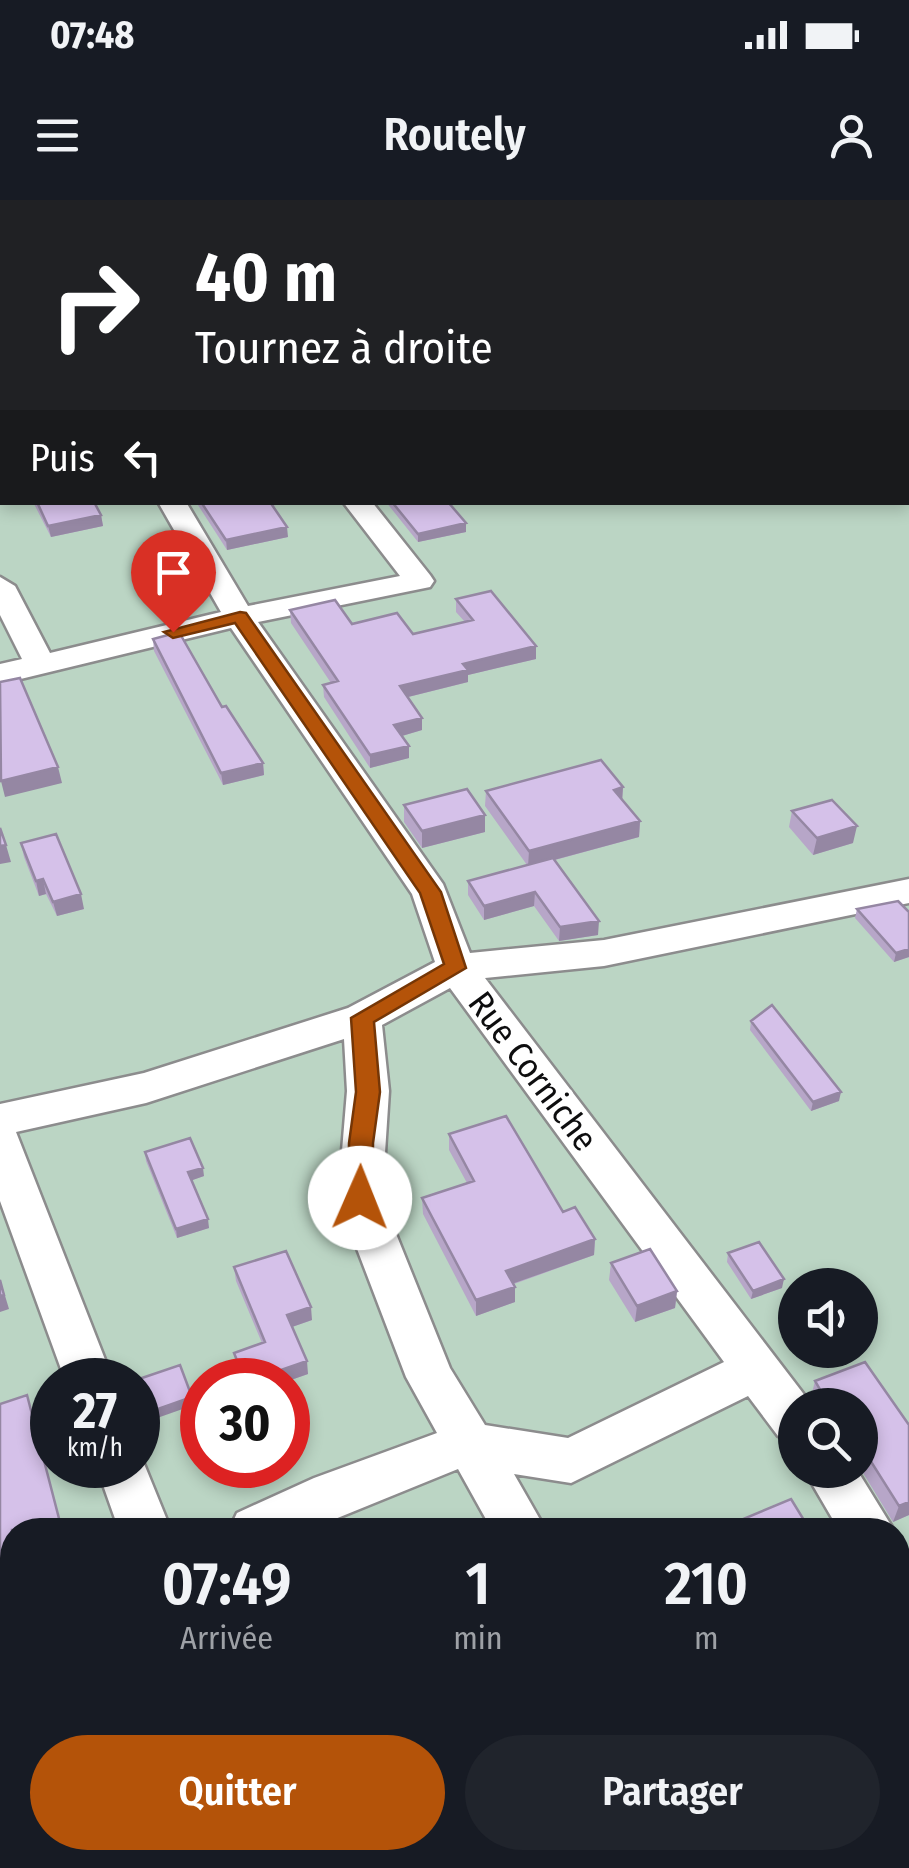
<!DOCTYPE html>
<html lang="fr">
<meta charset="utf-8">
<style>
body{margin:0;font-family:"Fira Sans Condensed",sans-serif;background:#20242c;color:#f1f3f6;height:100vh;display:flex;flex-direction:column;font-size:38px;white-space:nowrap}
*{box-sizing:border-box;margin:0}
p{font-size:32px;color:#9ea1a6}
.icon{flex:none;width:55px;height:55px;fill:none;stroke:currentColor;stroke-width:2;stroke-linecap:round;stroke-linejoin:round}
.map{position:relative;flex:1;overflow:hidden}
.side{position:absolute;left:0px;top:1318px;width:910px;height:352px;display:flex;flex-direction:column;background:#171b24;border-radius:40px 40px 0 0;box-shadow:0 5px 15px #0003}
.side>*{flex:none}
.guide{position:absolute;left:0px;top:0px;width:910px;height:305px;box-shadow:0 5px 15px #0003;background:#202124;color:#fff;overflow:hidden}
.buttons{position:absolute;left:778px;top:1068px;display:grid;gap:20px}
.buttons a{display:grid;place-items:center;width:100px;height:100px;border-radius:50%;background:#171b24;box-shadow:0 5px 15px #0003;font-size:50px}
.speed{position:absolute;left:30px;top:1158px;display:flex;gap:20px;font-size:50px;font-weight:700;text-align:center}
.speed>*{display:grid;place-content:center;width:130px;height:130px;border-radius:50%;background:#171b24;box-shadow:0 5px 15px #0003;line-height:1}
.speed small{font-size:25px;font-weight:400}
.speed .limit{border:15px solid #d22;background:#fff;color:#111}
.pin{position:absolute;display:grid;place-items:center;width:85px;height:85px;color:#fff;margin:-102px -42px;border-radius:50% 50% 50% 0;rotate:-45deg;box-shadow:0 0 10px #0007}
.pin .icon{rotate:45deg}
.me{position:absolute;width:110px;margin:-55px;rotate:1deg;stroke-linejoin:round;filter:drop-shadow(0 0 8px #0008)}
.turn{display:flex;align-items:center;gap:35px;height:210px;padding:0 30px;font-size:45px}
.turn .icon{width:130px;height:130px;stroke-width:2.5}
.turn b{display:block;font-size:70px;line-height:85px}
.then{display:flex;align-items:center;height:95px;padding:0 30px;background:#0003;gap:20px;font-size:38px}
.eta{display:flex;justify-content:space-evenly;align-items:center;height:170px;text-align:center}
.eta b{font-size:60px;font-weight:600;line-height:70px}
.primary-button{display:flex;gap:20px;margin-top:auto;padding:20px 30px}
.primary-button a{flex:1;height:115px;border-radius:60px;background:#b45309;color:#fff;font-size:40px;font-weight:600;line-height:115px;text-align:center}
.primary-button a+a{background:#20242c;color:#f1f3f6}
.status{display:flex;justify-content:space-between;align-items:center;height:70px;padding:0 50px;background:#171b24;direction:ltr}
.status svg{height:28px;fill:currentColor}
header{display:flex;justify-content:space-between;align-items:center;height:130px;padding:0 30px;background:#171b24;font-size:45px;font-weight:600}
.map>svg:first-child{display:block}
.green{fill:#bbd5c4;fill-rule:evenodd}
.lines{fill:none;stroke-linecap:round;stroke-linejoin:round}
.minor-casing{stroke:#8c8c8d;stroke-width:5}
.minor{fill:#fff;fill-rule:evenodd}
.wall{fill:#b7a6c8}
.shaded-wall{fill:#9587a3}
.building{fill:#d5c1e9;stroke:#9587a3;stroke-width:2.5}
.route{fill:#b45309;stroke:#753606;stroke-width:2.5}
.labels{text-anchor:middle;dominant-baseline:central;stroke-width:8;stroke-linejoin:round;paint-order:stroke}
.street-label{font-size:35px;fill:#0d0d0e;stroke:#fff}
</style>
<div class="status"><b>07:48</b><svg viewBox="0 0 49 12"><path d="M0 12V9h3v3zM5 12V6h3v6zM10 12V3h3v9zM15 12V0h3v12zM26 1h20v11H26zM47 4h2v5h-2z"/></svg></div>
<header><svg class="icon" aria-label="menu" viewBox="0 0 24 24"><path d="M4 6h16M4 12h16M4 18h16"/></svg>Routely<svg class="icon" aria-label="person" viewBox="0 0 24 24"><circle cx="12" cy="8" r="4"/><path d="M4 21q1-7 8-7t8 7"/></svg></header>
<div class="map">
<svg width="909" height="1668" viewBox="0 0 909 1668">
<rect width="100%" height="100%" fill="#f6f6f7"/>
<path class="green" d="M 0,0 L 909,0 L 909,1668 L 0,1668 ZM 2,2 L 908,2 L 908,302 L 2,302 ZM 795,1085 L 860,1085 L 860,1150 L 795,1150 ZM 52,1180 L 138,1180 L 138,1265 L 52,1265 ZM 202,1180 L 288,1180 L 288,1265 L 202,1265 ZM 795,1205 L 860,1205 L 860,1270 L 795,1270 ZM 12,1330 L 898,1330 L 898,1658 L 12,1658 Z"/>
<g class="lines">
<defs>
<path id="minor" d="M 115,0 L 137,0 L 138,2 L 117,2 Z
M 0,4 L 2,4 L 2,20 L 0,20 Z
M 0,134 L 2,134 L 2,148 L 0,148 Z
M 0,193 L 2,193 L 2,209 L 0,209 Z
M 158,302 L 186,302 L 248,406 L 400,376 L 343,302 L 372,302 L 430,375 L 434,381 L 430,387 L 258,422 L 443,684 L 470,753 L 604,740 L 909,679 L 909,703 L 604,766 L 485,778 L 812,1205 L 795,1205 L 795,1242 L 778,1236 L 748,1196 L 571,1283 L 514,1274 L 546,1330 L 492,1330 L 458,1269 L 308,1330 L 229,1330 L 237,1313 L 314,1278 L 437,1233 L 406,1177 L 338,999 L 347,891 L 344,839 L 146,903 L 16,932 L 113,1180 L 65,1180 L 0,1001 L 0,904 L 144,873 L 348,808 L 435,762 L 412,694 L 231,428 L 0,484 L 0,464 L 22,459 L 0,415 L 0,377 L 15,386 L 50,453 L 221,412 ZM 450,788 L 724,1162 L 568,1238 L 485,1225 L 450,1168 L 382,999 L 389,891 L 382,825 Z
M 138,1249 L 171,1330 L 119,1330 L 96,1265 L 138,1265 Z
M 804,1270 L 857,1270 L 894,1330 L 839,1330 Z
M 898,1350 L 909,1355 L 909,1418 L 898,1413 Z
M 236,1658 L 294,1658 L 298,1668 L 240,1668 Z
M 656,1658 L 715,1658 L 719,1668 L 660,1668 Z"/>
</defs>
<use href="#minor" class="minor-casing"/>
<use href="#minor" class="minor"/>
</g>
<path class="wall" d="M 33,302 L 94,302 L 101,315 L 103,326 L 51,337 Z
M 196,302 L 287,302 L 272,306 L 288,337 L 227,350 Z
M 386,302 L 448,302 L 466,323 L 466,332 L 418,342 Z
M 456,399 L 536,446 L 536,459 L 468,475 L 468,482 L 408,497 L 422,518 L 422,530 L 402,536 L 409,558 L 370,568 L 324,497 L 323,485 L 331,483 L 291,423 L 290,410 L 352,424 L 413,434 L 465,422 L 456,412 Z
M 153,439 L 222,507 L 263,563 L 264,575 L 223,585 L 154,451 Z
M 623,587 L 622,599 L 640,621 L 639,637 L 555,660 L 598,735 L 559,741 L 534,706 L 484,720 L 468,695 L 468,681 L 527,665 L 485,606 L 486,591 Z
M 404,605 L 485,615 L 485,632 L 422,648 L 404,622 Z
M 792,611 L 853,643 L 813,655 L 789,627 Z
M 21,643 L 84,709 L 57,716 L 46,694 L 39,696 L 24,657 Z
M 857,709 L 909,712 L 909,757 L 894,762 L 855,718 Z
M 751,821 L 839,901 L 811,911 L 750,830 Z
M 449,934 L 563,1012 L 595,1039 L 594,1055 L 514,1084 L 515,1087 L 515,1102 L 476,1116 L 423,1014 L 422,998 L 467,983 L 449,950 Z
M 145,952 L 204,976 L 192,980 L 209,1028 L 177,1038 L 146,961 Z
M 728,1053 L 782,1088 L 751,1099 L 727,1062 Z
M 611,1063 L 677,1091 L 675,1108 L 635,1122 L 609,1080 Z
M 234,1067 L 312,1120 L 292,1127 L 308,1174 L 288,1181 L 288,1180 L 241,1180 L 236,1166 L 234,1153 L 262,1143 L 236,1081 Z
M 815,1181 L 909,1225 L 909,1315 L 893,1322 L 860,1268 L 860,1205 L 815,1205 L 811,1197 Z"/>
<path class="shaded-wall" d="M 101,315 L 103,326 L 51,337 L 48,326 Z
M 466,323 L 466,332 L 418,342 L 418,334 Z
M 287,327 L 288,337 L 227,350 L 226,340 Z
M 536,446 L 536,459 L 468,475 L 468,482 L 400,499 L 400,486 L 463,464 Z
M 422,518 L 422,530 L 395,538 L 394,525 Z
M 409,546 L 409,558 L 370,568 L 370,555 Z
M 263,563 L 264,575 L 223,585 L 221,573 Z
M 58,567 L 62,583 L 5,597 L 1,581 Z
M 623,587 L 622,603 L 614,590 Z
M 485,615 L 485,632 L 422,648 L 422,631 Z
M 640,621 L 639,637 L 528,667 L 529,651 Z
M 857,626 L 853,643 L 813,655 L 817,638 Z
M 6,645 L 11,662 L 0,664 L 0,646 Z
M 43,679 L 46,694 L 39,696 L 36,681 Z
M 535,692 L 534,706 L 484,720 L 484,706 Z
M 81,694 L 84,709 L 57,716 L 53,702 Z
M 599,721 L 598,735 L 559,741 L 560,727 Z
M 909,749 L 909,757 L 894,762 L 896,753 Z
M 841,892 L 839,901 L 811,911 L 813,902 Z
M 203,968 L 204,976 L 190,981 L 188,972 Z
M 208,1019 L 209,1028 L 177,1038 L 176,1029 Z
M 595,1039 L 594,1055 L 506,1086 L 506,1071 Z
M 0,1079 L 9,1109 L 0,1112 Z
M 784,1079 L 782,1088 L 751,1099 L 753,1091 Z
M 515,1087 L 515,1102 L 476,1116 L 476,1100 Z
M 677,1091 L 675,1108 L 635,1122 L 637,1106 Z
M 311,1107 L 312,1120 L 289,1128 L 287,1115 Z
M 307,1161 L 308,1174 L 288,1181 L 288,1180 L 252,1180 Z
M 192,1197 L 194,1205 L 143,1223 L 141,1215 Z
M 909,1302 L 909,1315 L 893,1322 L 899,1306 Z
M 12,1376 L 12,1391 L 0,1396 L 0,1381 Z"/>
<path class="building" d="M 4,0 L 51,0 L 34,2 L 4,2 Z
M 0,216 L 2,217 L 2,284 L 0,284 Z
M 37,302 L 94,302 L 101,315 L 48,326 Z
M 201,302 L 270,302 L 287,327 L 226,340 Z
M 392,302 L 448,302 L 466,323 L 418,334 Z
M 491,391 L 536,446 L 463,464 L 468,470 L 400,486 L 422,518 L 394,525 L 409,546 L 370,555 L 323,485 L 338,481 L 290,410 L 335,400 L 352,424 L 397,413 L 413,434 L 473,420 L 456,399 Z
M 179,432 L 222,507 L 226,506 L 263,563 L 221,573 L 153,439 Z
M 20,478 L 58,567 L 1,581 L 0,482 Z
M 601,560 L 623,587 L 614,590 L 640,621 L 529,651 L 486,591 Z
M 467,589 L 485,615 L 422,631 L 404,605 Z
M 832,600 L 857,626 L 817,638 L 792,611 Z
M 0,628 L 6,645 L 0,646 Z
M 56,634 L 81,694 L 53,702 L 43,679 L 36,681 L 21,643 Z
M 553,658 L 599,721 L 560,727 L 535,692 L 484,706 L 468,681 Z
M 898,701 L 909,712 L 909,749 L 896,753 L 857,709 Z
M 772,805 L 841,892 L 813,902 L 751,821 Z
M 506,916 L 563,1012 L 575,1007 L 595,1039 L 506,1071 L 515,1087 L 476,1100 L 422,998 L 474,981 L 449,934 Z
M 190,938 L 203,968 L 188,972 L 208,1019 L 176,1029 L 145,952 Z
M 759,1042 L 784,1079 L 753,1091 L 728,1053 Z
M 650,1049 L 677,1091 L 637,1106 L 611,1063 Z
M 286,1051 L 311,1107 L 287,1115 L 307,1161 L 252,1180 L 245,1180 L 234,1153 L 265,1142 L 234,1067 Z
M 0,1080 L 4,1095 L 0,1096 Z
M 865,1162 L 909,1225 L 909,1302 L 899,1306 L 865,1252 L 860,1247 L 860,1205 L 829,1205 L 815,1181 Z
M 180,1165 L 192,1197 L 141,1215 L 138,1206 L 138,1180 L 136,1180 Z
M 27,1195 L 62,1330 L 12,1330 L 12,1376 L 0,1381 L 0,1204 Z
M 791,1299 L 810,1330 L 717,1330 Z
M 606,1321 L 611,1330 L 582,1330 Z
M 705,1321 L 711,1330 L 683,1330 Z
M 863,1658 L 879,1658 L 885,1668 L 840,1668 Z
M 105,1661 L 107,1668 L 88,1668 Z"/>
<path class="route" d="M 240,412 L 246,413 L 441,692 L 466,768 L 374,822 L 380,892 L 373,943 L 373,998 L 360,1008 L 348,998 L 349,943 L 356,892 L 351,818 L 444,764 L 420,693 L 235,423 L 173,438 L 164,432 Z"/>
<g class="labels">
<g class="street-label">
<text transform="translate(533 871) rotate(53)">Rue Corniche</text>
</g>
</g>
</svg>
<div class="buttons">
<a><svg class="icon" aria-label="sound" viewBox="0 0 24 24"><path d="M4 9h4l5-4v14l-5-4H4zM17 9q2 3 0 6"/></svg></a>
<a><svg class="icon" aria-label="search" viewBox="0 0 24 24"><circle cx="10" cy="10" r="6"/><path d="M15 15l6 6"/></svg></a>
</div>
<div class="speed"><div>27<small>km/h</small></div><div class="limit">30</div></div>
<div class="pin" style="left:173px;top:432px;background:#d93025"><svg class="icon" aria-label="arrive" viewBox="0 0 24 24"><path d="M6 21V4h12l-3 4 3 4H6"/></svg></div>
<svg class="me" style="left:360px;top:998px" viewBox="-20 -20 40 40"><circle r="19" fill="#fff"/><path d="M0-13L10 11 0 6-10 11z" fill="#b45309"/></svg>
<div class="guide">
<div class="turn"><svg class="icon" aria-label="right" viewBox="0 0 24 24"><path d="M7 20v-9h11M14 6l5 5-5 5"/></svg><div><b>40 m</b>Tournez à droite</div></div>
<div class="then">Puis<svg class="icon" aria-label="left" viewBox="0 0 24 24"><path d="M17 20v-9H6M10 6l-5 5 5 5"/></svg></div>
</div>
<section class="side">
<div class="eta">
<div><b>07:49</b><p>Arrivée</p></div>
<div><b>1</b><p>min</p></div>
<div><b>210</b><p>m</p></div>
</div>
<div class="primary-button"><a>Quitter</a><a>Partager</a></div>
</section>
</div>
